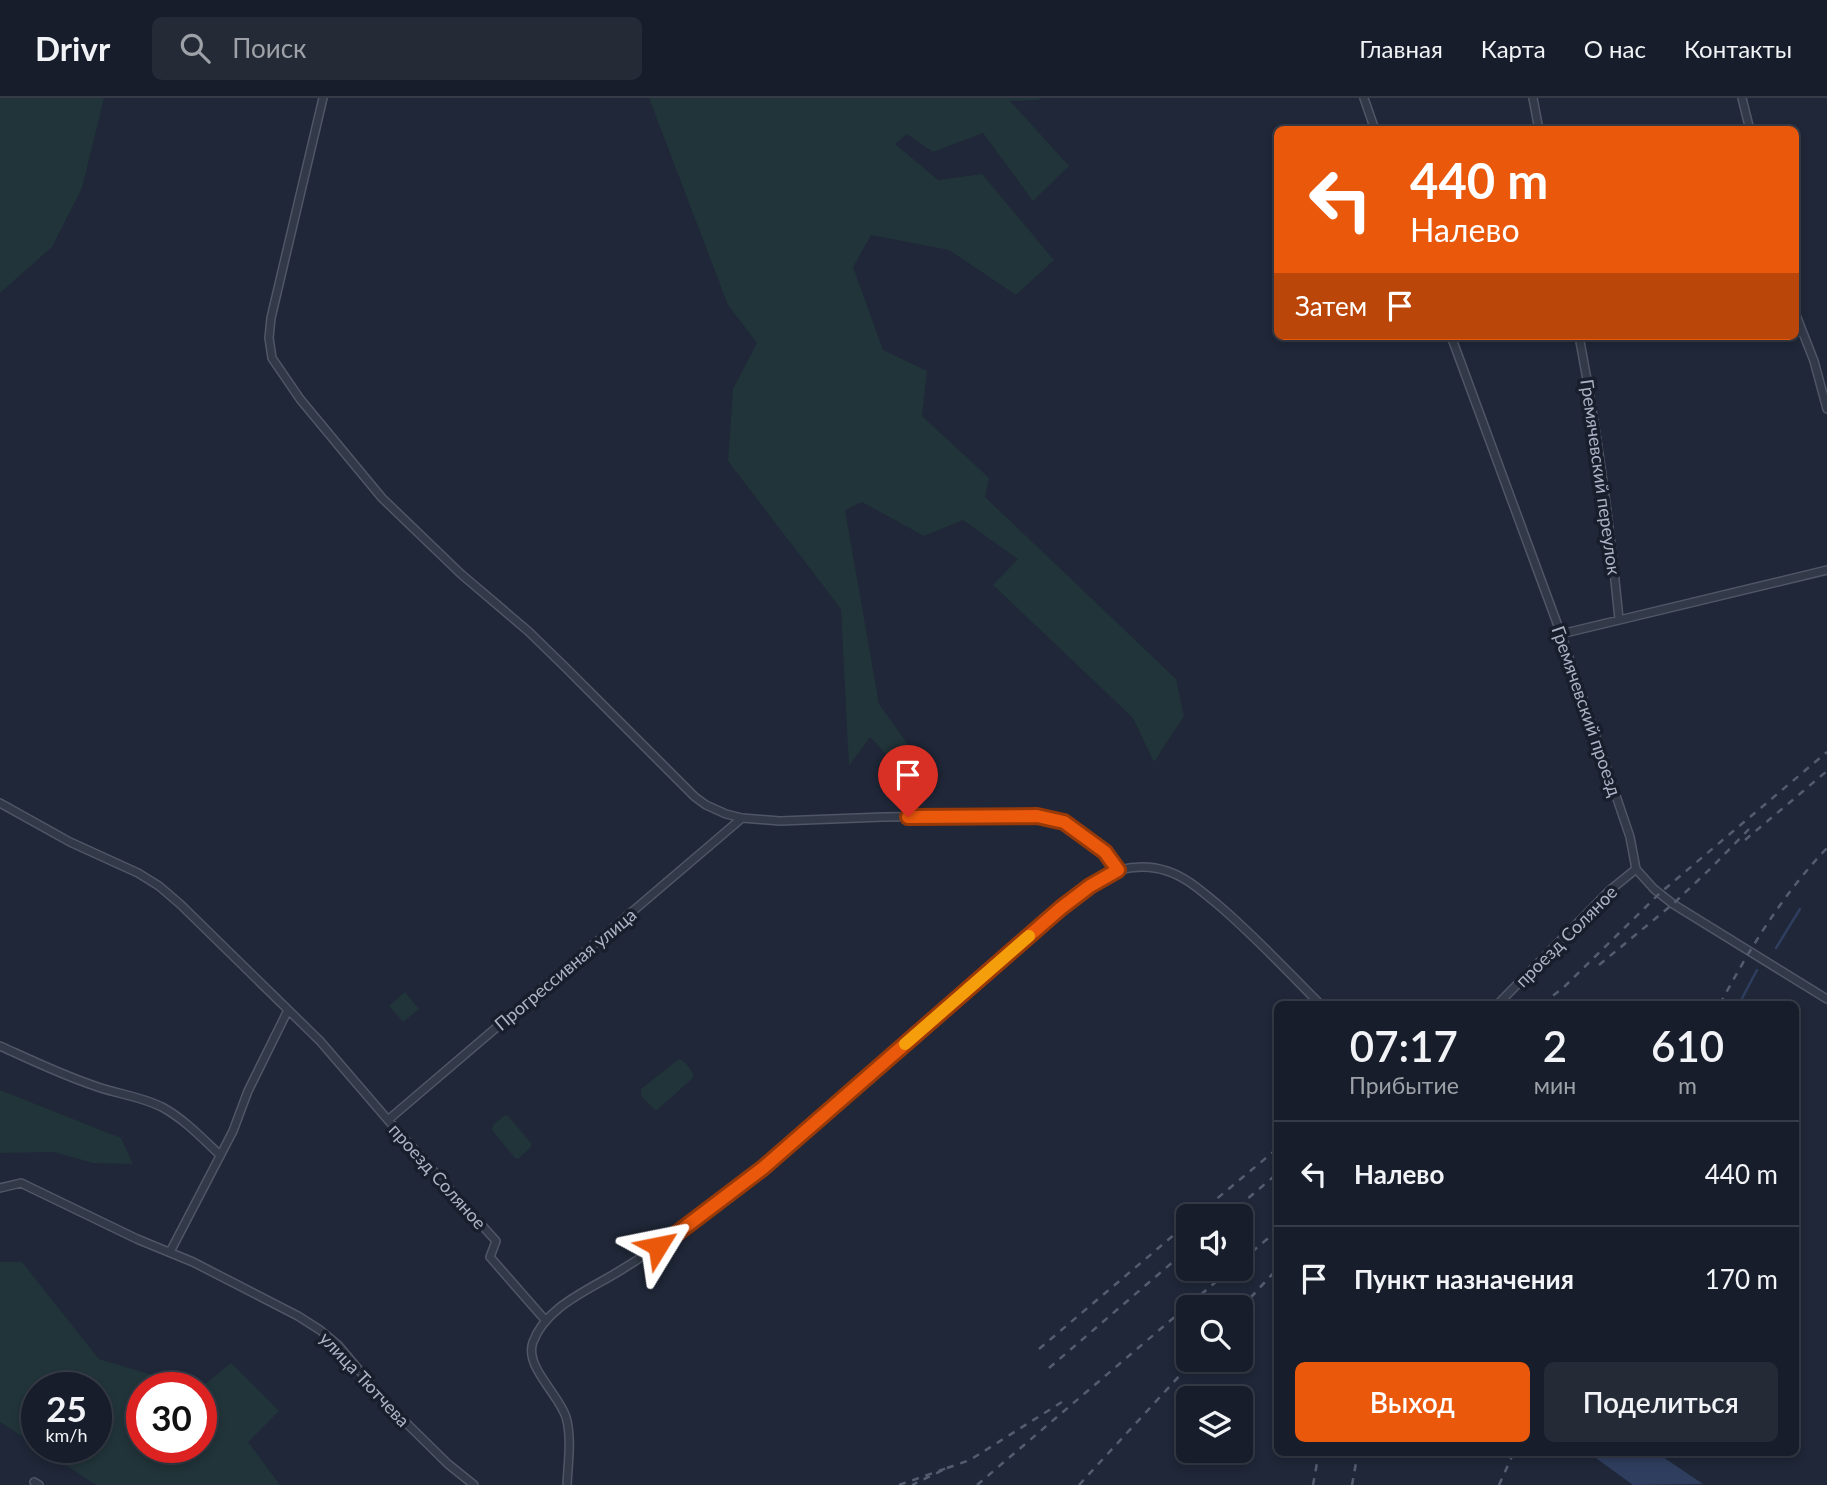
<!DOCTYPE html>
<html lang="ru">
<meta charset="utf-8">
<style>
body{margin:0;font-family:Lato,sans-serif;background:#242a36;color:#f1f3f6;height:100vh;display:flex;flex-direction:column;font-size:26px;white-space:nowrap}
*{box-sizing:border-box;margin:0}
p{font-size:23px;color:#9ea2a8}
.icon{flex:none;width:38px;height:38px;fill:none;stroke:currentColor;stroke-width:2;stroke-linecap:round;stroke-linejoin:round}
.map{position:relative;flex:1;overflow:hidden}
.side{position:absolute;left:1274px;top:903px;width:525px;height:455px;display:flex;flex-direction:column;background:#171d2a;border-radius:10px;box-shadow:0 4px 10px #0003,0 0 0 2px #363b47}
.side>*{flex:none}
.hud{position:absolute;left:1274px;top:28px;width:525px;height:214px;border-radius:10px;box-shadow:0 4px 10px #0003,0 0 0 2px #363b47;background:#ea580c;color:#fff;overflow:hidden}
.fabs{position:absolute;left:1176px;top:1106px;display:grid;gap:14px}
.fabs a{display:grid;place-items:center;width:77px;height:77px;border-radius:10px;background:#171d2a;box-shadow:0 4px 10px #0003,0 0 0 2px #363b47;font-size:35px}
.speed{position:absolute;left:21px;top:1274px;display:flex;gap:14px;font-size:35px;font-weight:700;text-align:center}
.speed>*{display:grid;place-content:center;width:91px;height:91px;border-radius:50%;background:#171d2a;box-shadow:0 4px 10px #0003,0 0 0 2px #363b47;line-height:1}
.speed small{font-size:18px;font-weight:400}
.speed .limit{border:10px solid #d22;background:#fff;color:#111}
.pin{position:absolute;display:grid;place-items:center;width:60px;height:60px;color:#fff;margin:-72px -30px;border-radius:50% 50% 50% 0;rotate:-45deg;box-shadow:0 0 7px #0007}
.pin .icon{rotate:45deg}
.me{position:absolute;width:77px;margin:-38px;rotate:55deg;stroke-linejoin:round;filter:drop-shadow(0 0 5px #0008)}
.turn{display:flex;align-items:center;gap:24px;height:147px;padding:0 21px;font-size:32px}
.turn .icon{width:91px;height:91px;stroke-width:2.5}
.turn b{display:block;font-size:49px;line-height:60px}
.then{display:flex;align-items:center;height:66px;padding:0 21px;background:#0003;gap:14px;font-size:26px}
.eta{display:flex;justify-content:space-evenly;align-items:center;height:119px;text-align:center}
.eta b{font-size:42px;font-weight:600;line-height:49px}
.action{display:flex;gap:14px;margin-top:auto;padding:14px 21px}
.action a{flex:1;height:80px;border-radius:10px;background:#ea580c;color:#fff;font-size:28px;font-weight:600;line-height:80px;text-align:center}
.action a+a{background:#242a36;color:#f1f3f6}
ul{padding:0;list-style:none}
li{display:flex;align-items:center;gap:21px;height:105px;padding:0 21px;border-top:2px solid #363b47}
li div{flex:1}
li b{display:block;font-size:26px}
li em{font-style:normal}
header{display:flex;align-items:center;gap:42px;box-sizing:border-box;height:98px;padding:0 35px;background:#171d2a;border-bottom:2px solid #363b47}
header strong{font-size:33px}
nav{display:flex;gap:38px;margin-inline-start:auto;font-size:24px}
.search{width:490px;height:63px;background:#242a36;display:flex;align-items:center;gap:18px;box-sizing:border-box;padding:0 24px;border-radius:10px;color:#9ea2a8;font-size:26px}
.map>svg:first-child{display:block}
.green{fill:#213439}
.water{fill:#2f3e5e}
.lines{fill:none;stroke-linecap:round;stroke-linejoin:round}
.stream{stroke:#2f3e5e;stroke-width:2.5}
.minor-casing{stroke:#505666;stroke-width:10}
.minor{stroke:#323948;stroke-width:7}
.rail{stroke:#545d70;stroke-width:2.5;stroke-dasharray:7 7;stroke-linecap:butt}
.route-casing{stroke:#983908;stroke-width:18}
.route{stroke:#ea580c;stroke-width:12}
.slow{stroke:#f59e0b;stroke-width:12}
.labels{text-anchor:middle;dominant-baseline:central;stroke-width:7;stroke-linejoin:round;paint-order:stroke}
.street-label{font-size:18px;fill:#acb3c5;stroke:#181e2c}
</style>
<header>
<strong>Drivr</strong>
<div class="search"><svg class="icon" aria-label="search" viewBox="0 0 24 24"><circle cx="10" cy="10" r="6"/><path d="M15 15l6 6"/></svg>Поиск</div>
<nav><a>Главная</a><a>Карта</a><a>О нас</a><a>Контакты</a></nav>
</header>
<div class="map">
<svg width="1827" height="1387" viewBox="0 0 1827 1387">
<rect width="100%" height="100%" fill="#1f2738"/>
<path class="green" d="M 0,0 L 104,0 L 82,90 L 52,149 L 0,195 Z
M 649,0 L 1040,0 L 1039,2 L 1010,3 L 1069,68 L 1033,103 L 983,35 L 933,54 L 907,36 L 895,46 L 938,82 L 982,76 L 1054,162 L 1016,197 L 949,152 L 871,137 L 853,169 L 883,252 L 927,273 L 922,318 L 989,380 L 985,399 L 1176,581 L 1184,618 L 1154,664 L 1133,620 L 993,487 L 1018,461 L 963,422 L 924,438 L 862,404 L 845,412 L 879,606 L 927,673 L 913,685 L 870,639 L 849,668 L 841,511 L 728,363 L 733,291 L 757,245 L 728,207 Z
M 405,894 L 419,911 L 403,924 L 389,908 Z
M 679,961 C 685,963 693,973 694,979 L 657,1012 L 655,1012 L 641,998 L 641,991 Z
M 0,992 L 121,1040 L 133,1066 L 93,1065 L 54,1054 L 0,1055 Z
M 505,1017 L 508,1018 L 531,1045 L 531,1049 L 518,1061 L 515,1060 L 492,1032 L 493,1027 Z
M 0,1164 L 22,1164 L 99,1261 L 196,1290 L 142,1290 L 142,1349 L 201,1349 L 201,1290 L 200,1290 L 231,1265 L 279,1313 L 248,1344 L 280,1387 L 96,1387 L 38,1349 L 96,1349 L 96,1290 L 37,1290 L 37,1348 L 0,1324 Z"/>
<path class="water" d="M 1589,1355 L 1657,1355 L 1703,1386 L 1633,1387 Z"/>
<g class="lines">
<path class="stream" d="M 1776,850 L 1800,811
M 1739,906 L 1757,872"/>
<defs>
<path id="minor" d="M 323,0 L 271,220 L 269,240 L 272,260 L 300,301 L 382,400 L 461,476 L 528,533 L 564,568 L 695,699 L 706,707 L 726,716 L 742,720 L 780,723 L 883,719 L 1036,717 L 1064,724 L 1077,732 L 1105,754 L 1118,772
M 1364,0 L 1375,32
M 1533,0 L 1539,32
M 1742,0 L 1750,32
M 1796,217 L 1814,263 L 1827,311
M 1451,238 L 1561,536 L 1630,739 L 1636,771 L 1654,791 L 1673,806 L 1827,901
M 1579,238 C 1597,332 1610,426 1619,521
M 1561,536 L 1827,472
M 0,705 L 70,744 L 138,775 L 159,788 L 180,806 L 320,943 L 388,1022 L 496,1143 L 490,1159 L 546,1223
M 1498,906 L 1609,793 L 1636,771
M 0,948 C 31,962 62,977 95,988 C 117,996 140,998 162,1009 C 184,1021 202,1040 220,1057
M 388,1022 L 742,720
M 0,1090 L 21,1085 L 137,1141 L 193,1164 L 298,1218 L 320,1232 L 338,1247 L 389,1308 L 448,1366 L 474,1387
M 170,1154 L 233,1033 L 248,993 L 288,912
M 34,1384 L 39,1387
M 567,1387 C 568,1365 572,1340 566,1319 C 558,1295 524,1268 533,1244 C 546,1208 591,1191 621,1172 C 639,1161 657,1149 674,1137 C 736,1094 793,1043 850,994 C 920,932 991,871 1061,810 C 1079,796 1098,778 1119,772 C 1135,768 1152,768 1167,773 C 1186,779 1201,793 1216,805 C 1253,836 1286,872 1320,906"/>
</defs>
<use href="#minor" class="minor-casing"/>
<use href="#minor" class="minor"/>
<path class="rail" d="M 1745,742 L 1827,673
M 1599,867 L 1673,806 L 1710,771 L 1749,731
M 1542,906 L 1563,890 L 1660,795 L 1827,654
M 1720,906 C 1750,850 1783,796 1827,750
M 1196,1118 L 1278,1050
M 1227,1118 L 1278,1075
M 1241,1163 L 1278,1132
M 1241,1210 L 1278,1170
M 1039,1251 L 1188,1125
M 1049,1270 L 1188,1151
M 947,1370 L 970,1362 L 1065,1302
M 899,1387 L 947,1370 L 912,1387
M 977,1387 L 1231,1171
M 1079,1387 L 1194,1262
M 1313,1387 L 1319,1354
M 1352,1387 L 1358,1354
M 1499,1387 L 1514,1354"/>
</g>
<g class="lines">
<defs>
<path id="route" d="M 658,1148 L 676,1136 L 763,1070 L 1061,810 L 1090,788 L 1118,772 L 1105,754 L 1064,724 L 1037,718 L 908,719"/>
</defs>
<use href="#route" class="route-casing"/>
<use href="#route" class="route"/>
<path class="slow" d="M 905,946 L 1029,838"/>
</g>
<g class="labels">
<g class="street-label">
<text transform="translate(1601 379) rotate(82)">Гремячевский переулок</text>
<text transform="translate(1587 613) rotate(71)">Гремячевский проезд</text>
<text transform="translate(1566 838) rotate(-45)">проезд Соляное</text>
<text transform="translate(565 871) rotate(-40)">Прогрессивная улица</text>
<text transform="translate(438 1078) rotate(48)">проезд Соляное</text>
<text transform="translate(365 1281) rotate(47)">улица Тютчева</text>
</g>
</g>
</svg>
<div class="fabs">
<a><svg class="icon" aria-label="sound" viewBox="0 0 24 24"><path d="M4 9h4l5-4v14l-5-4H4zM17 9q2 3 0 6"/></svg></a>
<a><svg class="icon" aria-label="search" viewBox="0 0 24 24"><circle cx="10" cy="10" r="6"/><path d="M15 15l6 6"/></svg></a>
<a><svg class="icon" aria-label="layers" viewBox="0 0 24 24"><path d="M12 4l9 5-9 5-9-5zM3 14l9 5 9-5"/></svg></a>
</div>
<div class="speed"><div>25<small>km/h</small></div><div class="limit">30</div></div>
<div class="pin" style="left:908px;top:719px;background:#d93025"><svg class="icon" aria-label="arrive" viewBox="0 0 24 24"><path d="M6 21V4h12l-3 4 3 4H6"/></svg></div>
<svg class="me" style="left:658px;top:1148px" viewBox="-20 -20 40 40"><path d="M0-17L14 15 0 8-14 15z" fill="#ea580c" stroke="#fff" stroke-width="4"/></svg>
<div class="hud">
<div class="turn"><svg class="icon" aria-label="left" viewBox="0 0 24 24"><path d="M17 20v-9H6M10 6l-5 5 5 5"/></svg><div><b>440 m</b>Налево</div></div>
<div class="then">Затем<svg class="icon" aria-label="arrive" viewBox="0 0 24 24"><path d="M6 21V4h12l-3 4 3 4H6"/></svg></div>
</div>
<section class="side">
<div class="eta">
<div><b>07:17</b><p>Прибытие</p></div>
<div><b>2</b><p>мин</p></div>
<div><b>610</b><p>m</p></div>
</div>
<ul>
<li><svg class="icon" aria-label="left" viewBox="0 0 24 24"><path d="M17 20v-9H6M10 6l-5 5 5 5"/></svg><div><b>Налево</b></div><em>440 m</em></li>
<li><svg class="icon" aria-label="arrive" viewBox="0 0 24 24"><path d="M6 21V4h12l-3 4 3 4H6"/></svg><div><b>Пункт назначения</b></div><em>170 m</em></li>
</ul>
<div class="action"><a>Выход</a><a>Поделиться</a></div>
</section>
</div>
